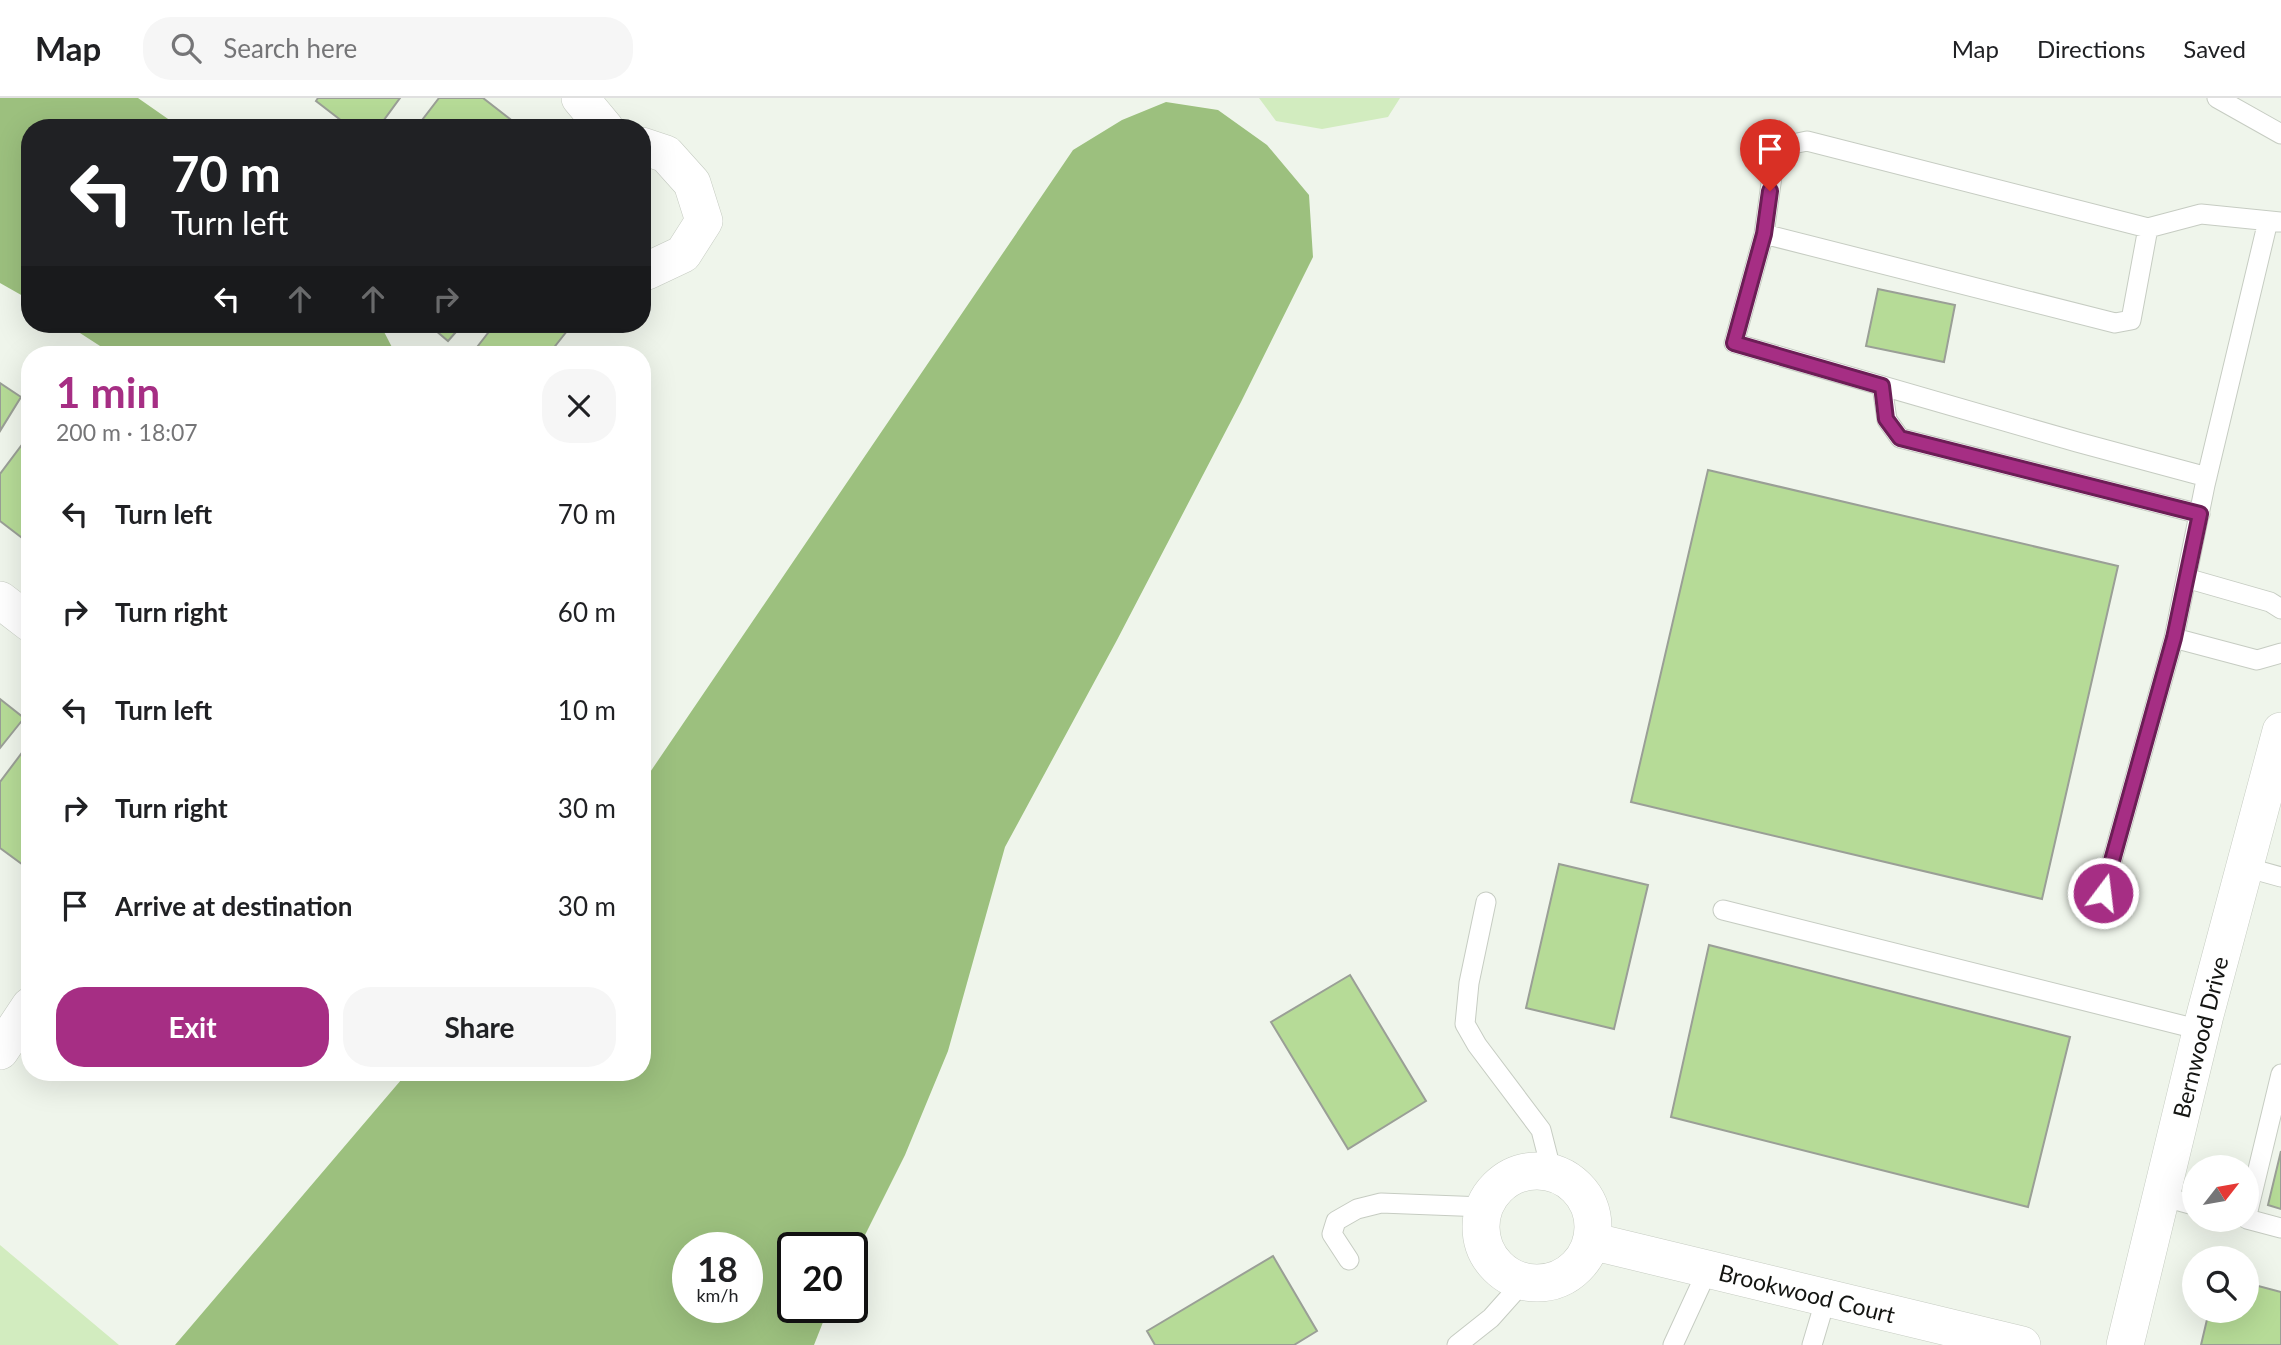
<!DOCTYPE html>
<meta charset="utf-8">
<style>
body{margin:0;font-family:Lato,sans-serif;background:#f6f6f6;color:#202124;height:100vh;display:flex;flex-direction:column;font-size:26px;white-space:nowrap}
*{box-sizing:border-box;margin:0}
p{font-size:23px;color:#757577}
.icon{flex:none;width:38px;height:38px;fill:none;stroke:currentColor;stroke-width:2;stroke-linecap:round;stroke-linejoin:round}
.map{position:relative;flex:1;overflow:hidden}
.panel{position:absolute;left:21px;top:248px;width:630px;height:735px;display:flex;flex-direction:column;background:#fff;border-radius:28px;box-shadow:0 7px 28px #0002}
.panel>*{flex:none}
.hud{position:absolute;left:21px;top:21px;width:630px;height:214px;border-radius:28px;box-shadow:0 7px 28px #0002;background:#202124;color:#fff;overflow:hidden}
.needle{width:46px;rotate:59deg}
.tools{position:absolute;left:2182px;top:1057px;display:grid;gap:14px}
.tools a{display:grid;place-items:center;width:77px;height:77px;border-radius:50%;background:#fff;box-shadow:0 7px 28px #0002;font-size:35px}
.speed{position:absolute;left:672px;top:1134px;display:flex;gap:14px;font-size:35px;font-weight:700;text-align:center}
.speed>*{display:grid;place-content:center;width:91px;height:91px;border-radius:50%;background:#fff;box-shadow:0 7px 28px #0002;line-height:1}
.speed small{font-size:18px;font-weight:400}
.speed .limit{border:4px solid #111;border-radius:10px;background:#fff;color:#111}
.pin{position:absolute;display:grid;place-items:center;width:60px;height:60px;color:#fff;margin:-72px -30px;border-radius:50% 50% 50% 0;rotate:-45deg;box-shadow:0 0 7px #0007}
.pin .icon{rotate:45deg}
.me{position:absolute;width:77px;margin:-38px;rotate:15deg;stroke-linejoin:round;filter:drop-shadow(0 0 5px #0008)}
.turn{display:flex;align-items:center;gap:24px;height:147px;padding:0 35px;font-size:32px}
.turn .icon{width:91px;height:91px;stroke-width:2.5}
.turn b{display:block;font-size:49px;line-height:60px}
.lanes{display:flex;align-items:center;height:66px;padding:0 35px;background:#0003;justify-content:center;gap:35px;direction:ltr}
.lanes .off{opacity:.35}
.round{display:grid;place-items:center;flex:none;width:74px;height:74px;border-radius:28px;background:#f6f6f6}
.summary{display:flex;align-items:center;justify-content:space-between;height:119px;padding:0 35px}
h1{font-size:42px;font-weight:700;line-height:52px;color:#a62e84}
.action{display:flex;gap:14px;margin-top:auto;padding:14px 35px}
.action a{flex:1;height:80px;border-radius:28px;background:#a62e84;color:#fff;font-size:28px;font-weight:700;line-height:80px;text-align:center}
.action a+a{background:#f6f6f6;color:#202124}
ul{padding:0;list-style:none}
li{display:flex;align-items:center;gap:21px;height:98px;padding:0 35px}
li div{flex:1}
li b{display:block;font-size:26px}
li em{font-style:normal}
header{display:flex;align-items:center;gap:42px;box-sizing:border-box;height:98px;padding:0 35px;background:#fff;border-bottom:2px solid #e0e0e0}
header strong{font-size:33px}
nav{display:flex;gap:38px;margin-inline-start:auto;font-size:24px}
.search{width:490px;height:63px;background:#f6f6f6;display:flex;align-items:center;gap:18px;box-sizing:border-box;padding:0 24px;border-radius:28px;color:#757577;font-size:26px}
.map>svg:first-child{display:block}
.green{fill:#d2ecbf}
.water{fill:#9cc07e;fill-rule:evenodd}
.building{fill:#b6db97;stroke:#9a9f96;stroke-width:2}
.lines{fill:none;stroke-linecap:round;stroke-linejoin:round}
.service-casing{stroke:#c6ccc2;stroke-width:21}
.minor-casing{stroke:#c6ccc2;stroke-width:38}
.service{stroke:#fff;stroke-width:19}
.minor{stroke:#fff;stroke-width:37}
.route-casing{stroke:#6c1e56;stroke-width:18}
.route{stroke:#a62e84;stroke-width:12}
.labels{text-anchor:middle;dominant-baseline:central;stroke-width:5;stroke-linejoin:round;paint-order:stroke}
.street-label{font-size:23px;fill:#141512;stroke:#fff}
</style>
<header>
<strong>Map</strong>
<div class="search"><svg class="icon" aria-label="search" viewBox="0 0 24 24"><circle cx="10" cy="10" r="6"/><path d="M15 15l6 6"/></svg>Search here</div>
<nav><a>Map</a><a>Directions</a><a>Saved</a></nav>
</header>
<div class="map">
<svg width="2281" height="1247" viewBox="0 0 2281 1247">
<rect width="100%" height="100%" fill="#eff5eb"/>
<path class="green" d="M 1259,0 L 1400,0 L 1388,19 L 1322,31 L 1276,23 Z
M 0,1147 L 119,1247 L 0,1247 Z"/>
<path class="water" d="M 0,0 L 138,0 L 181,30 L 30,30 L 30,202 L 0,185 Z
M 1166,4 L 1218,12 L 1267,47 L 1309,97 L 1313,159 L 1241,304 L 1117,542 L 1005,749 L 948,953 L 905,1057 L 852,1163 L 852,1150 L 793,1150 L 793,1209 L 829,1209 L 814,1247 L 175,1247 L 407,975 L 642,975 L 642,686 L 1073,52 L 1122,22 ZM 688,1150 L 747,1150 L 747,1209 L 688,1209 Z
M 66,226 L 380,226 L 396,257 L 114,257 Z"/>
<path class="building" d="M 318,0 L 400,0 L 378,30 L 351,30 L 316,3 Z
M 439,0 L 483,0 L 510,21 L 503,30 L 416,30 Z
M 1878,191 L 1955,207 L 1944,264 L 1866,248 Z
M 428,226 L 463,226 L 448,243 Z
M 495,226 L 557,226 L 567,233 L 548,257 L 479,257 L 474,253 Z
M 0,285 L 21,299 L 0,333 Z
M 30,336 L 30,446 L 0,423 L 0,376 Z
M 1708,372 L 2118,468 L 2042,801 L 1631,704 Z
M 0,601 L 24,620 L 0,650 Z
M 30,644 L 30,772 L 0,750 L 0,684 Z
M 1559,766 L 1648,787 L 1614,931 L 1526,910 Z
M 1709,847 L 2070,939 L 2028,1109 L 1671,1019 Z
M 1350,877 L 1426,1003 L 1348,1051 L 1271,924 Z
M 2281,1053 L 2281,1111 L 2268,1107 Z
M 1273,1158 L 1317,1233 L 1294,1247 L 1155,1247 L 1147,1233 Z
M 2247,1185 L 2281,1194 L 2281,1247 L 2201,1247 L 2209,1213 L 2247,1213 Z"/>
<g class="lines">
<defs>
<path id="service" d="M 2217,0 L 2281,36
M 1764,136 L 2115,225 L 2131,222 L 2148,130
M 1882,288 L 1887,322 L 1900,340 L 2200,416
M 2207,379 L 2077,344 L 1734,245 L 1764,136 L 1773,71 L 1788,47 L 1807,43 L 2148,130 L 2201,116 L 2281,124
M 2186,480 L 2270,504 L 2281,511
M 2174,540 L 2257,562 L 2281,555
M 2245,769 L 2281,779
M 2103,795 L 2174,540 L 2205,387 L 2268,123
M 1486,804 L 1469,885 L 1465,926 L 1477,947 L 1541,1032 L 1552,1075
M 1723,812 L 2201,932
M 2161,1098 L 2194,1107
M 2247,1117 L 2281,976
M 2247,1121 L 2281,1130
M 1349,1162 L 1332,1136 L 1336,1123 L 1357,1111 L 1381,1105 L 1484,1109
M 1457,1247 L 1491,1220 L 1524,1183
M 1673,1247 L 1708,1171
M 1812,1247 L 1826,1200"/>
<path id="minor" d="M 580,0 L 605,30
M 642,48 L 666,56 L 692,85 L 704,123 L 683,156 L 647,173 L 642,171
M 0,502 L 30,525
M 0,953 L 30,908
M1481 1129a56 56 0 1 1 112 0a56 56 0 1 1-112 0Z
M 1591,1143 L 2022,1247
M 2125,1247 L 2205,917 L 2281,633"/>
</defs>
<use href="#service" class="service-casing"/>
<use href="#minor" class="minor-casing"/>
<use href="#service" class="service"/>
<use href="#minor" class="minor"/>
</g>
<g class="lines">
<defs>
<path id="route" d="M 1770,93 L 1764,136 L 1734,245 L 1882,288 L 1886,321 L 1900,340 L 2200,416 L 2174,540 L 2103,795"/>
</defs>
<use href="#route" class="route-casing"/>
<use href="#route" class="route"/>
</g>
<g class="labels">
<g class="street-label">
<text transform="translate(2200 939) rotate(-76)">Bernwood Drive</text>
<text transform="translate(1807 1195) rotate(14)">Brookwood Court</text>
</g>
</g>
</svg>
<div class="tools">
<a><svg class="needle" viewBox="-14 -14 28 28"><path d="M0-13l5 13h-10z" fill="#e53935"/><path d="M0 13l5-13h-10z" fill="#757577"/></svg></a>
<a><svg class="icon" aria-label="search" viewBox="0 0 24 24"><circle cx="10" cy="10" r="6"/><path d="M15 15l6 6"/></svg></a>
</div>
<div class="speed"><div>18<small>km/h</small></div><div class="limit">20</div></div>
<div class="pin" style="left:1770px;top:93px;background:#d93025"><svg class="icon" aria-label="arrive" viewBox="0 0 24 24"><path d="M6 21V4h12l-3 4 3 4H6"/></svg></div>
<svg class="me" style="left:2103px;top:795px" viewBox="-20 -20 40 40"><circle r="17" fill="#a62e84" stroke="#fff" stroke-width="3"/><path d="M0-11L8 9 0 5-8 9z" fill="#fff"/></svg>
<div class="hud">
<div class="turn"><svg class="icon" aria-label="left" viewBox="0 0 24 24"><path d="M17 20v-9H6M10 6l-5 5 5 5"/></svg><div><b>70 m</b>Turn left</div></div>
<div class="lanes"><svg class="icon" aria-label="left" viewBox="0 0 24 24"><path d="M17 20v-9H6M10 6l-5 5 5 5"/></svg><svg class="icon off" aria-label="ahead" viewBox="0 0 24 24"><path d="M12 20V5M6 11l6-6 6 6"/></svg><svg class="icon off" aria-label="ahead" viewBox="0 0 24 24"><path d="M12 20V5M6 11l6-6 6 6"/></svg><svg class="icon off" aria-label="right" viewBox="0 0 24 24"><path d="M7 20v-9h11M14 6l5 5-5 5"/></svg></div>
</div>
<section class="panel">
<div class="summary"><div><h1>1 min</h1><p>200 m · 18:07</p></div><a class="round"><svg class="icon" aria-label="close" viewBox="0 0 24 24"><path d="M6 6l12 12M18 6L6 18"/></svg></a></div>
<ul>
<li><svg class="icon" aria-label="left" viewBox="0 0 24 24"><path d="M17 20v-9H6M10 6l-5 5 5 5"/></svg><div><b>Turn left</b></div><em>70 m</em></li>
<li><svg class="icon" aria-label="right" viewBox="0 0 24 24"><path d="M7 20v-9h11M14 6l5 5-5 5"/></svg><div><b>Turn right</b></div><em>60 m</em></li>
<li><svg class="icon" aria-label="left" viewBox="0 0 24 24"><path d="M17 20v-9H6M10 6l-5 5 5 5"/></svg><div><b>Turn left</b></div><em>10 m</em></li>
<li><svg class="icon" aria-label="right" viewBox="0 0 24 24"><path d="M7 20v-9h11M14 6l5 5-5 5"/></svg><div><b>Turn right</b></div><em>30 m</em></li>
<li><svg class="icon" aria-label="arrive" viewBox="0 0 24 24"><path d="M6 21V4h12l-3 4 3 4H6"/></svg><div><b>Arrive at destination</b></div><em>30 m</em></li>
</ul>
<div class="action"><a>Exit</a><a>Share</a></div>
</section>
</div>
